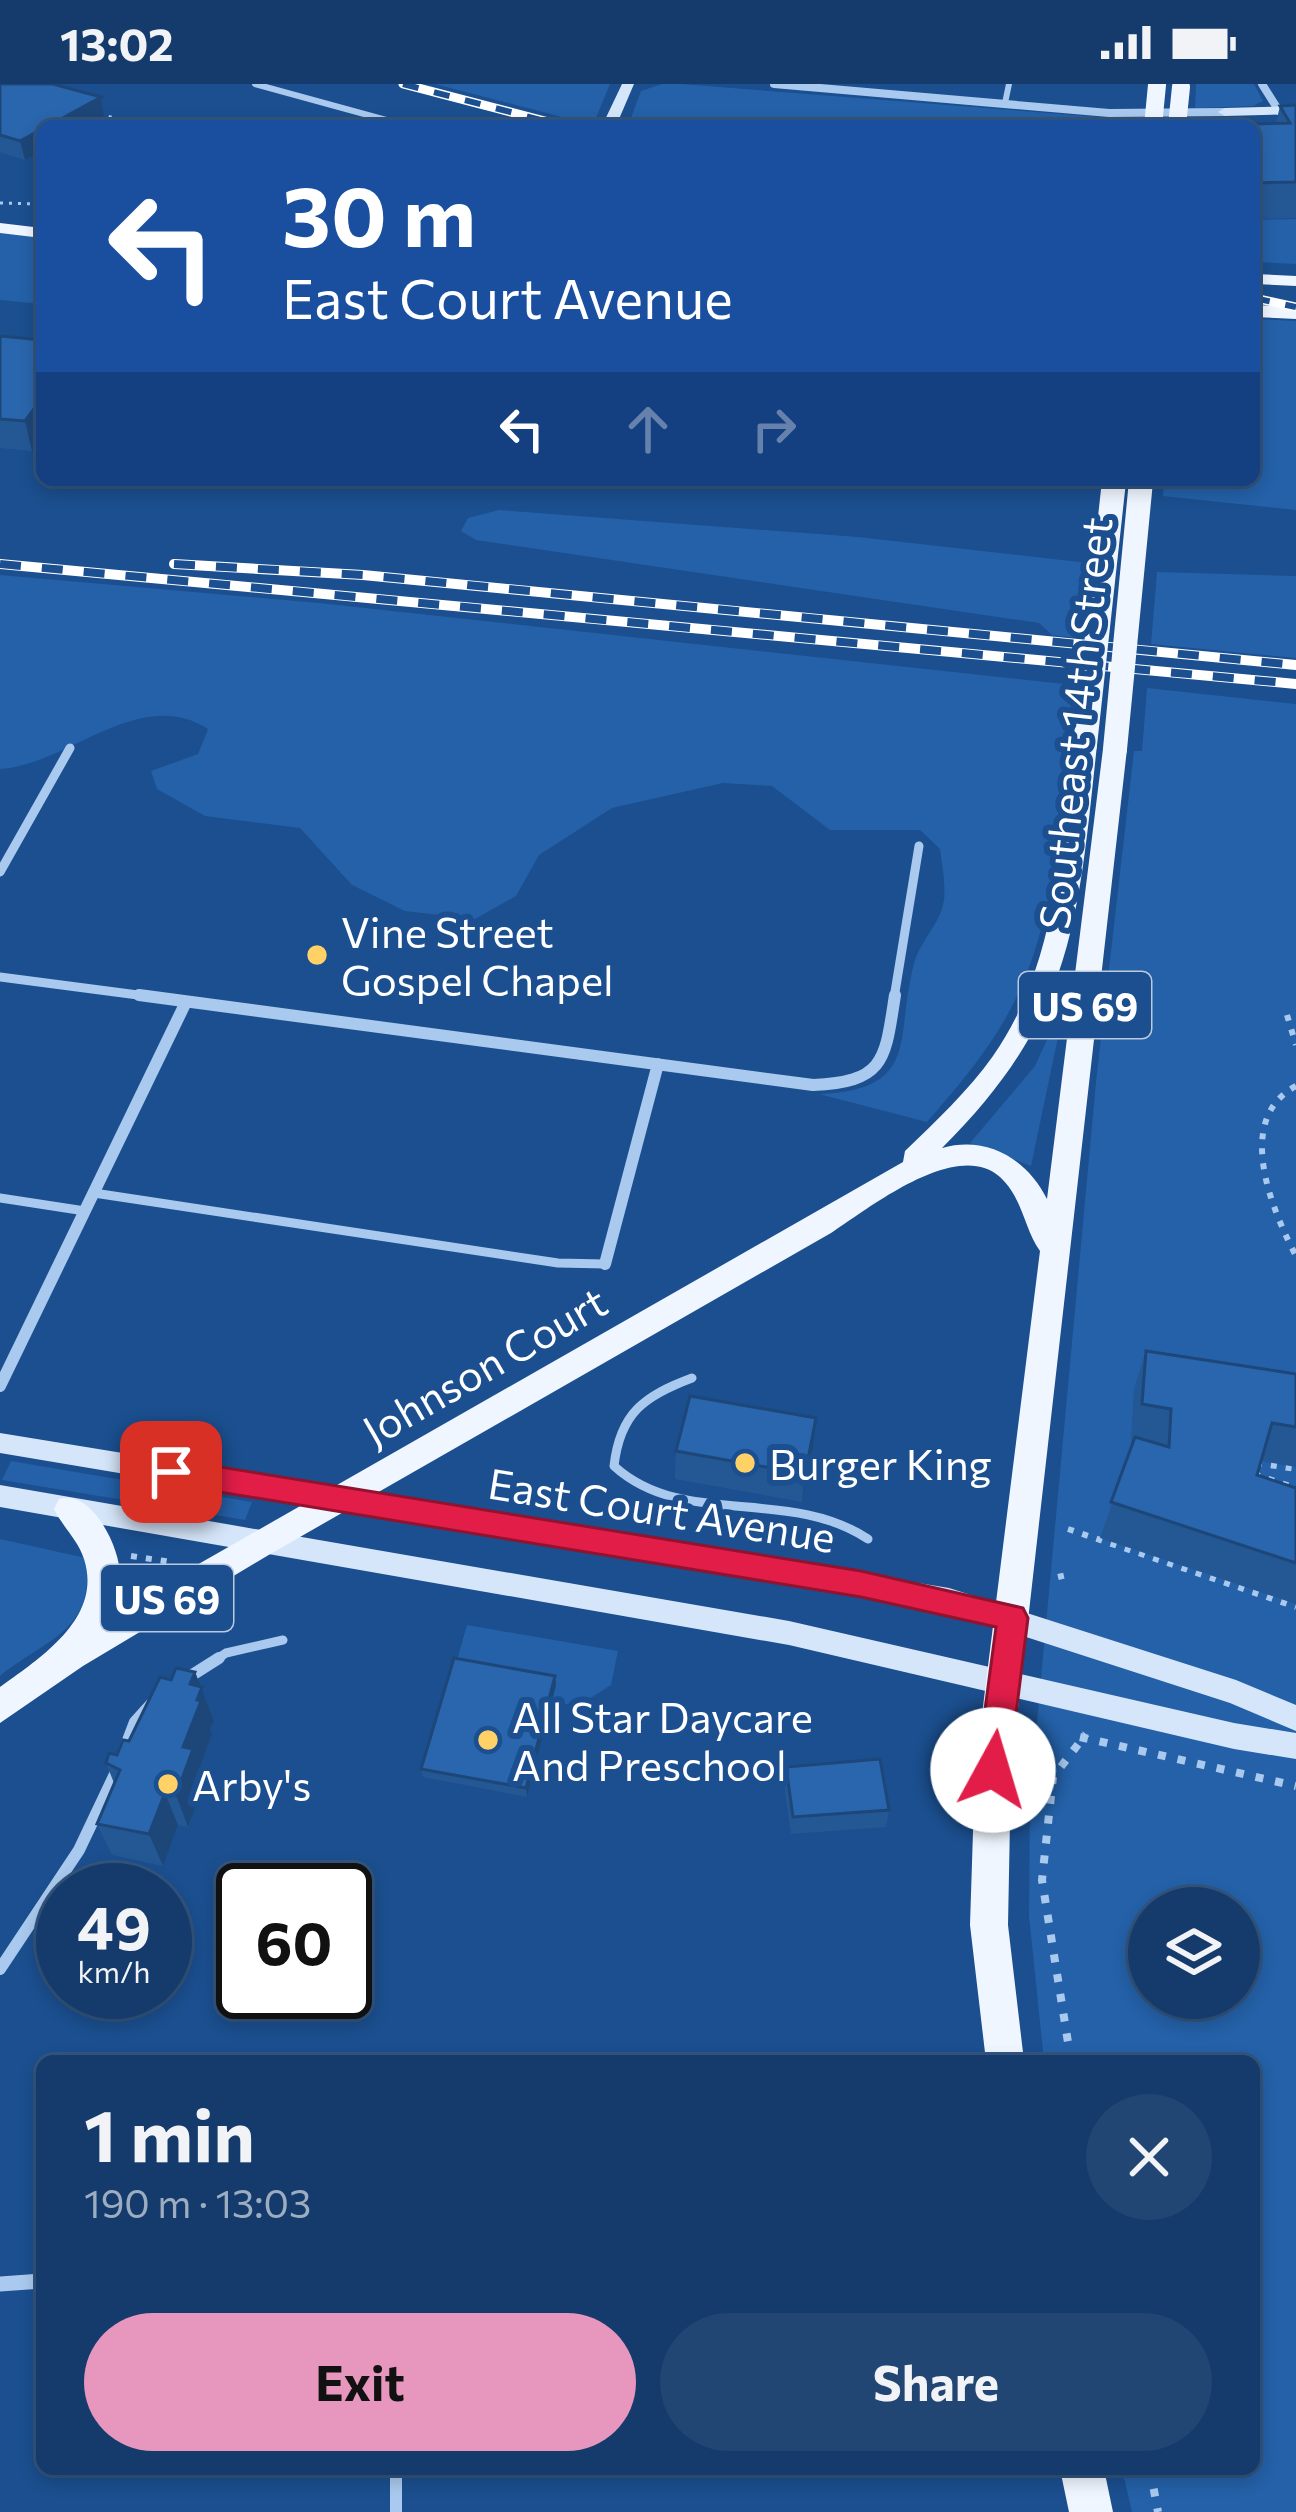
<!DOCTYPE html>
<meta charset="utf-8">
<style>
body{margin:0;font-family:Commissioner,sans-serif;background:#214673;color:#f1f3f6;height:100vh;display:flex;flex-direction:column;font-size:45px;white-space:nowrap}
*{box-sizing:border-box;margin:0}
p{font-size:39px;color:#9dadc1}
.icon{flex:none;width:66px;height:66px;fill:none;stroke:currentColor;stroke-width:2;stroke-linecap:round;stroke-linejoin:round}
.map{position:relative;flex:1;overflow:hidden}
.side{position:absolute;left:36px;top:1971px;width:1224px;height:420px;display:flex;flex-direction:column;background:#143b6b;border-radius:18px;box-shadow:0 6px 18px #0003,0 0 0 3px #33557e}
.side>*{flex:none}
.top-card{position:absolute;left:36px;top:36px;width:1224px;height:366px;border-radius:18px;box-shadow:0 6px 18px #0003,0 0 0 3px #33557e;background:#1a4fa0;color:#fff;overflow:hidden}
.controls{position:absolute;left:1128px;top:1803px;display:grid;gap:24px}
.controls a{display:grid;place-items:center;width:132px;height:132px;border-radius:50%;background:#143b6b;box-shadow:0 6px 18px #0003,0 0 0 3px #33557e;font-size:60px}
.speed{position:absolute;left:36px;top:1779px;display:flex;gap:24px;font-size:60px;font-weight:700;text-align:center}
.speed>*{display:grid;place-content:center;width:156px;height:156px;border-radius:50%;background:#143b6b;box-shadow:0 6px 18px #0003,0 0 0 3px #33557e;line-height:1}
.speed small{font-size:30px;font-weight:400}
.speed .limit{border:6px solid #111;border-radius:18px;background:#fff;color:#111}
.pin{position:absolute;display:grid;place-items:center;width:102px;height:102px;color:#fff;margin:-51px;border-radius:24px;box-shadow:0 6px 18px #0006}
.me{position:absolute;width:132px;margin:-66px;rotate:6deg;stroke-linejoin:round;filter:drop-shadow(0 0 9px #0008)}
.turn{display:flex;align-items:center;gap:42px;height:252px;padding:0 48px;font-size:54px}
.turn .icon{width:156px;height:156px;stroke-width:2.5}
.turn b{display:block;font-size:84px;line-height:102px}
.lanes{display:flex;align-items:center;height:114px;padding:0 48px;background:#0003;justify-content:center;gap:60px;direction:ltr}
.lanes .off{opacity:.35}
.round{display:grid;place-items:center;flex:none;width:126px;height:126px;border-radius:63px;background:#214673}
.summary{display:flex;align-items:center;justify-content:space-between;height:204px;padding:0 48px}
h1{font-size:72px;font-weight:700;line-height:90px}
.action{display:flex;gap:24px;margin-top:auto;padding:24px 48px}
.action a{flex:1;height:138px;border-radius:72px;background:#e797bd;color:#111;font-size:48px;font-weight:700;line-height:138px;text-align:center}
.action a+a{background:#214673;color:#f1f3f6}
.status{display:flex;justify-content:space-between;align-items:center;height:84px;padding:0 60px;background:#143b6b;direction:ltr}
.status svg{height:33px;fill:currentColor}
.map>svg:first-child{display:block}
.green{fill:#2461a8;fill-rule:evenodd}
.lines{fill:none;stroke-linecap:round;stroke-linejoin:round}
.path-far2{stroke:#a9c9ee;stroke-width:3;stroke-dasharray:3 6;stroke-linecap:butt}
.path-far1{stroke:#a9c9ee;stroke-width:6;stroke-dasharray:6 9;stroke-linecap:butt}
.path{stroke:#a9c9ee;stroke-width:8;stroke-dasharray:8 12;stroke-linecap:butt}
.lane-far2{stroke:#a9c9ee;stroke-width:6}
.lane-far1{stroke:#a9c9ee;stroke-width:9}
.lane{stroke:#a9c9ee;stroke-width:12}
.street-far3{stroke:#a9c9ee;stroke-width:8}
.street-far2{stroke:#a9c9ee;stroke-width:9}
.street-far1{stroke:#a9c9ee;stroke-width:12}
.street{stroke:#a9c9ee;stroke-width:15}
.secondary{fill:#d6e6fa;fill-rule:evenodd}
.primary{fill:#f0f6ff;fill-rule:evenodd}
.rail-far1-casing{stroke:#fff;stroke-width:9}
.rail-casing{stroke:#fff;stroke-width:10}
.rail-far1{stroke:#1b4f8f;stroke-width:6;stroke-dasharray:16;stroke-linecap:butt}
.rail{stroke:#1b4f8f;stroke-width:8;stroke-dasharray:21;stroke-linecap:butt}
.primary-bridge-far1{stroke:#f0f6ff;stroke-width:18}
.primary-bridge{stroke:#f0f6ff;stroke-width:24}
.wall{fill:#245895}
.shaded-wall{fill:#1d4779}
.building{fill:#2a66ad;stroke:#1d4779;stroke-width:3}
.route{fill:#e11d48;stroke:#92132f;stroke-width:3}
.poi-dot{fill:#ffd166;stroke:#1b4f8f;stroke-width:4.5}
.labels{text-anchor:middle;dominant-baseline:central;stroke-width:12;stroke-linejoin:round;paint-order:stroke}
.shield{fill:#1b4f8f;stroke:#bbcadd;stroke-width:3}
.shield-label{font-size:39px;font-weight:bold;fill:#fff}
.street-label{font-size:42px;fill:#fff;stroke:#1b4f8f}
.poi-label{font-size:42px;fill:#fff;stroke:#1b4f8f;text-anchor:start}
</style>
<div class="status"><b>13:02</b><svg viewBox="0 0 49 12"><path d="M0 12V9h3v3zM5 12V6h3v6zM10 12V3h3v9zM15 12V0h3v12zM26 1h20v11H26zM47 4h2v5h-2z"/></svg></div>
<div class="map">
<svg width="1296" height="2428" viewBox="0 0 1296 2428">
<rect width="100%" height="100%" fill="#1b4f8f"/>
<path class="green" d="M 435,0 L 610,0 L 593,41 Z
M 662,0 L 681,0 L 1112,34 L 1111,42 L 628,42 L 641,7 Z
M 1196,0 L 1254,0 L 1263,17 L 1253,22 L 1195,24 Z
M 1296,135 L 1296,180 L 1254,178 L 1254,136 Z
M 0,148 L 42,153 L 42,220 L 0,216 Z
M 1254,235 L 1296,237 L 1296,426 L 1163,412 L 1164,396 L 1254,396 Z
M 499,426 L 858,453 L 1088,479 L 1079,554 L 1052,551 L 1039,539 L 476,456 L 461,447 L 468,434 Z
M 1157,488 L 1296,492 L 1296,574 L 1151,560 Z
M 0,491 L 319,519 L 1073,601 C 1062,703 1062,815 1018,910 C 996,958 961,999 927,1038 L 819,1010 C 922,1006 894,953 914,880 C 919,859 938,842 943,821 C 947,806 942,782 940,765 L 920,746 L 830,746 L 772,702 L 723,699 L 612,724 L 539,771 L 516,812 L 475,835 L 405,827 L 352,801 L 300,744 L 205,732 L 157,705 L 151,687 L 198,670 L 208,645 C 139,601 69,681 0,685 Z
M 1147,604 L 1296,620 L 1296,2428 L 1132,2428 L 1122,2385 L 1254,2385 L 1254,1977 L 1044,1977 L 1029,1832 L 1030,1714 L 1096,998 L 1134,667 L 1142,667 ZM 1149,1824 L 1239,1824 L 1239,1914 L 1149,1914 Z
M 1055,938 L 1061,939 L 1031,1082 L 970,1059 L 1035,982 Z
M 11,1377 L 252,1418 L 245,1436 L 2,1396 Z
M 0,1455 L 86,1474 C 96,1547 47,1554 0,1592 Z
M 467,1541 L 618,1567 L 611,1601 L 578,1622 L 551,1618 L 555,1601 L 455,1583 Z"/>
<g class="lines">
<path class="path-far2" d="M 100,30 L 143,42
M 0,119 L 42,120"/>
<path class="path-far1" d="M 1287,931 L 1296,961
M 1296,1002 C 1234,1035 1271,1124 1296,1172
M 1256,1379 L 1296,1385
M 1254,1390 L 1296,1404
M 1068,1445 L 1296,1523
M 131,1472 L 171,1478
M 1058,1493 L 1071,1490"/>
<path class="path" d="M 1080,1653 L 1296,1702
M 1071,1977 L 1042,1796 L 1053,1693 L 1086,1650
M 1150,2385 L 1158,2428"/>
<path class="lane-far2" d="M 255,0 L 408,42
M 1005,19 L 1009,0"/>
<path class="lane-far1" d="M 94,1109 L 558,1179 L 605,1180
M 0,1114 L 85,1127
M 692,1294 C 644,1312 620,1329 614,1382 C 683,1445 788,1402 868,1455
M 214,1577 L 226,1569 L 283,1556"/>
<path class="lane" d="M 189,1593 L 219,1574
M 124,1667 L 135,1638 L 155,1616
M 0,1885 L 79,1766 L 116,1688
M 396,2385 L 396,2428"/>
<path class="street-far3" d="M 774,0 L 1109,29 L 1225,28
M 1262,0 L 1279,27"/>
<path class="street-far2" d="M 0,788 L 70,664
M 0,893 L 161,914
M 894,914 L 919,762"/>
<path class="street-far1" d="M 139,911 L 813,1001 C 886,998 885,975 895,911
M 605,1180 L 658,980
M 0,1302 L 186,918"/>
<path class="street" d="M 0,2200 L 42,2197"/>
<path class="secondary" d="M 622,0 L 634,0 L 616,42 L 602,42 Z
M 1296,22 L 1296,30 L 1225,32 L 1218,28 L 1225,24 Z
M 0,1349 L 949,1504 L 1236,1596 L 1296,1621 L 1296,1647 L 1230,1619 L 949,1528 L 0,1369 Z
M 0,1401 L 789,1537 L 1234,1639 L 1296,1649 L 1296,1675 L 1234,1665 L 789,1561 L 0,1423 Z"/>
<path class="primary" d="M 0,139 L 42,144 L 42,154 L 0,149 Z
M 1254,190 L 1296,192 L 1296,202 L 1254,200 Z
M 1254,221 L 1296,223 L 1296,235 L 1254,233 Z
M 1085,654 L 1097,661 C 1078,836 1074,933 942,1064 C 987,1051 1027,1075 1047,1115 L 1103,665 L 1107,660 L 1123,660 L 1127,665 L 1011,1686 L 1008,1841 L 1024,1977 L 986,1977 L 970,1841 L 975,1686 L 1040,1167 C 1024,1145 1023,1114 1000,1093 C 957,1054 869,1124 831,1149 L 272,1469 L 83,1582 L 0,1639 L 0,1603 C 40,1574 103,1534 84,1475 C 78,1456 62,1442 54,1425 L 59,1415 C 91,1404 120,1463 120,1491 C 120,1505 116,1517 111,1530 L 903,1078 L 905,1067 C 936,1037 968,1007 993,972 C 1056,882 1061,766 1073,661 Z
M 1060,2385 L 1104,2385 L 1113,2428 L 1069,2428 Z"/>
<defs>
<path id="rail-far1" d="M 403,0 L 564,42
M 1254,214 L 1296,223"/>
<path id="rail" d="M 0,480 L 1296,600
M 174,480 L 363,491 L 1296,581"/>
</defs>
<use href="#rail-far1" class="rail-far1-casing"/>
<use href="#rail" class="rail-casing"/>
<use href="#rail-far1" class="rail-far1"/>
<use href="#rail" class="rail"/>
<path class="primary-bridge-far1" d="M 1153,42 L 1157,1
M 1177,42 L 1181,3"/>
<path class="primary-bridge" d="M 1085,661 L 1114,397
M 1115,665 L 1141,397"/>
</g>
<path class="wall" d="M 0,0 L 101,13 L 104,32 L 86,42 L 42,42 L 42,66 L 25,76 L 0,68 Z
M 1296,21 L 1296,134 L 1254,135 L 1254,42 L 1276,39 L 1280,22 Z
M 0,252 L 42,256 L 42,353 L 32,367 L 0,364 Z
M 1146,1267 L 1296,1290 L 1296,1383 L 1261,1377 L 1257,1391 L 1296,1404 L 1296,1520 L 1100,1454 L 1134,1358 L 1131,1357 L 1134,1305 Z
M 816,1334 L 813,1363 L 802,1418 L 675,1395 L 676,1367 Z
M 195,1588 L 214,1637 L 210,1645 L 212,1650 L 200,1683 L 205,1698 L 188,1743 L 178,1741 L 163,1782 L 112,1771 L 97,1740 L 114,1699 L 106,1679 L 129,1657 L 171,1596 Z
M 555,1592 L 556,1601 L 527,1713 L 423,1693 L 421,1685 Z
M 786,1683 L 889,1726 L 886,1743 L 791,1750 L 784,1700 Z"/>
<path class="shaded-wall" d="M 101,13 L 104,32 L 86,42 L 48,42 Z
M 42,45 L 42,66 L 25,76 L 20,57 Z
M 42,314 L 42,353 L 32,367 L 25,337 Z
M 816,1334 L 813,1363 L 802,1418 L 805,1390 Z
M 195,1588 L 214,1637 L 210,1645 L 212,1650 L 200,1683 L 205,1698 L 188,1743 L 176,1711 L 190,1600 Z
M 555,1592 L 556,1601 L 527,1713 L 526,1704 Z
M 165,1709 L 178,1741 L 163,1782 L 149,1750 Z"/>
<path class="building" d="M 0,0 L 53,0 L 101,13 L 48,42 L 42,42 L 42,45 L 20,57 L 0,51 Z
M 1296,21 L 1296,98 L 1254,99 L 1254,42 L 1210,41 L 1290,39 L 1280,22 Z
M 0,252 L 42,256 L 42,314 L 25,337 L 0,335 Z
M 1146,1267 L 1296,1290 L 1296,1343 L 1272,1339 L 1257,1391 L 1296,1404 L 1296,1479 L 1111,1418 L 1135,1353 L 1169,1363 L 1171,1325 L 1142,1320 Z
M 690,1312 L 816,1334 L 805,1390 L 676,1367 Z
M 454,1574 L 555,1592 L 526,1704 L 421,1685 Z
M 176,1584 L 195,1588 L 190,1600 L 202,1603 L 197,1616 L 201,1617 L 183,1663 L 193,1665 L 176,1711 L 165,1709 L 149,1750 L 97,1740 L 120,1686 L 106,1679 L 109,1669 L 117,1671 L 123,1656 L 129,1657 L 160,1593 L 171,1596 Z
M 880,1675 L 889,1726 L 793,1733 L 786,1683 Z"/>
<path class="route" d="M 171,1375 L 861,1487 L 1023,1524 L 1028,1534 L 1009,1686 L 1005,1696 L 993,1701 L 982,1696 L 977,1686 L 996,1543 L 861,1513 L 171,1400 L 160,1396 L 156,1388 L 160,1379 Z"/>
<g class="poi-dot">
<circle cx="317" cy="871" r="12"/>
<circle cx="745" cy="1379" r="12"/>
<circle cx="488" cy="1656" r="12"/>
<circle cx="168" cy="1700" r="12"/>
</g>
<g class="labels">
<g class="shield">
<rect x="1019" y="888" width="132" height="66" rx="9"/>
<rect x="101" y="1481" width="132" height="66" rx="9"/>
</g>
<g class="shield-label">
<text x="1085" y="921">US 69</text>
<text x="167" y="1514">US 69</text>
</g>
<g class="street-label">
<text transform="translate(1074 639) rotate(-84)">Southeast 14th Street</text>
<text transform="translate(484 1281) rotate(-30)">Johnson Court</text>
<text transform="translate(662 1425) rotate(9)">East Court Avenue</text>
</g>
<g class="poi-label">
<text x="341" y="847">Vine Street<tspan x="341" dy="48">Gospel Chapel</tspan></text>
<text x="769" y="1379">Burger King</text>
<text x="512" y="1632">All Star Daycare<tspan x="512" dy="48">And Preschool</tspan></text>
<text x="192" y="1700">Arby's</text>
</g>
</g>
</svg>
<div class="controls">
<a><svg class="icon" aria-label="layers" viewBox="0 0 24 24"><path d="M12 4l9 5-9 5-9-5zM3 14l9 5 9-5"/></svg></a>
</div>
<div class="speed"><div>49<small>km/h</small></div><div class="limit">60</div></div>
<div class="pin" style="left:171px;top:1388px;background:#d93025"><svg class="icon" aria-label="arrive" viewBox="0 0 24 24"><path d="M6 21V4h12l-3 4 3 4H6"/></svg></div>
<svg class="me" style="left:993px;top:1686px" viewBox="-20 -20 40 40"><circle r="19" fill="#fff"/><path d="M0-13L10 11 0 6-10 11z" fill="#e11d48"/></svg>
<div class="top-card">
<div class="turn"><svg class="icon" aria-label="left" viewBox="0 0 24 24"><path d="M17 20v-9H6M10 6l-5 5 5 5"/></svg><div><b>30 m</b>East Court Avenue</div></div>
<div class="lanes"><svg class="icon" aria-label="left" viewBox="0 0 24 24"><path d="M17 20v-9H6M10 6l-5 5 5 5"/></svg><svg class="icon off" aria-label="ahead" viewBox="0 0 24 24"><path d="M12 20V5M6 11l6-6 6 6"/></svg><svg class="icon off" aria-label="right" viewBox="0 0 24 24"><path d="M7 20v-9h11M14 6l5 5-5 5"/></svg></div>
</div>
<section class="side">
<div class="summary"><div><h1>1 min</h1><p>190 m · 13:03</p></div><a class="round"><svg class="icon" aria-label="close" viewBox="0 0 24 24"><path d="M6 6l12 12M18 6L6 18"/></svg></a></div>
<div class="action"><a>Exit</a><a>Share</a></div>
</section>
</div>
